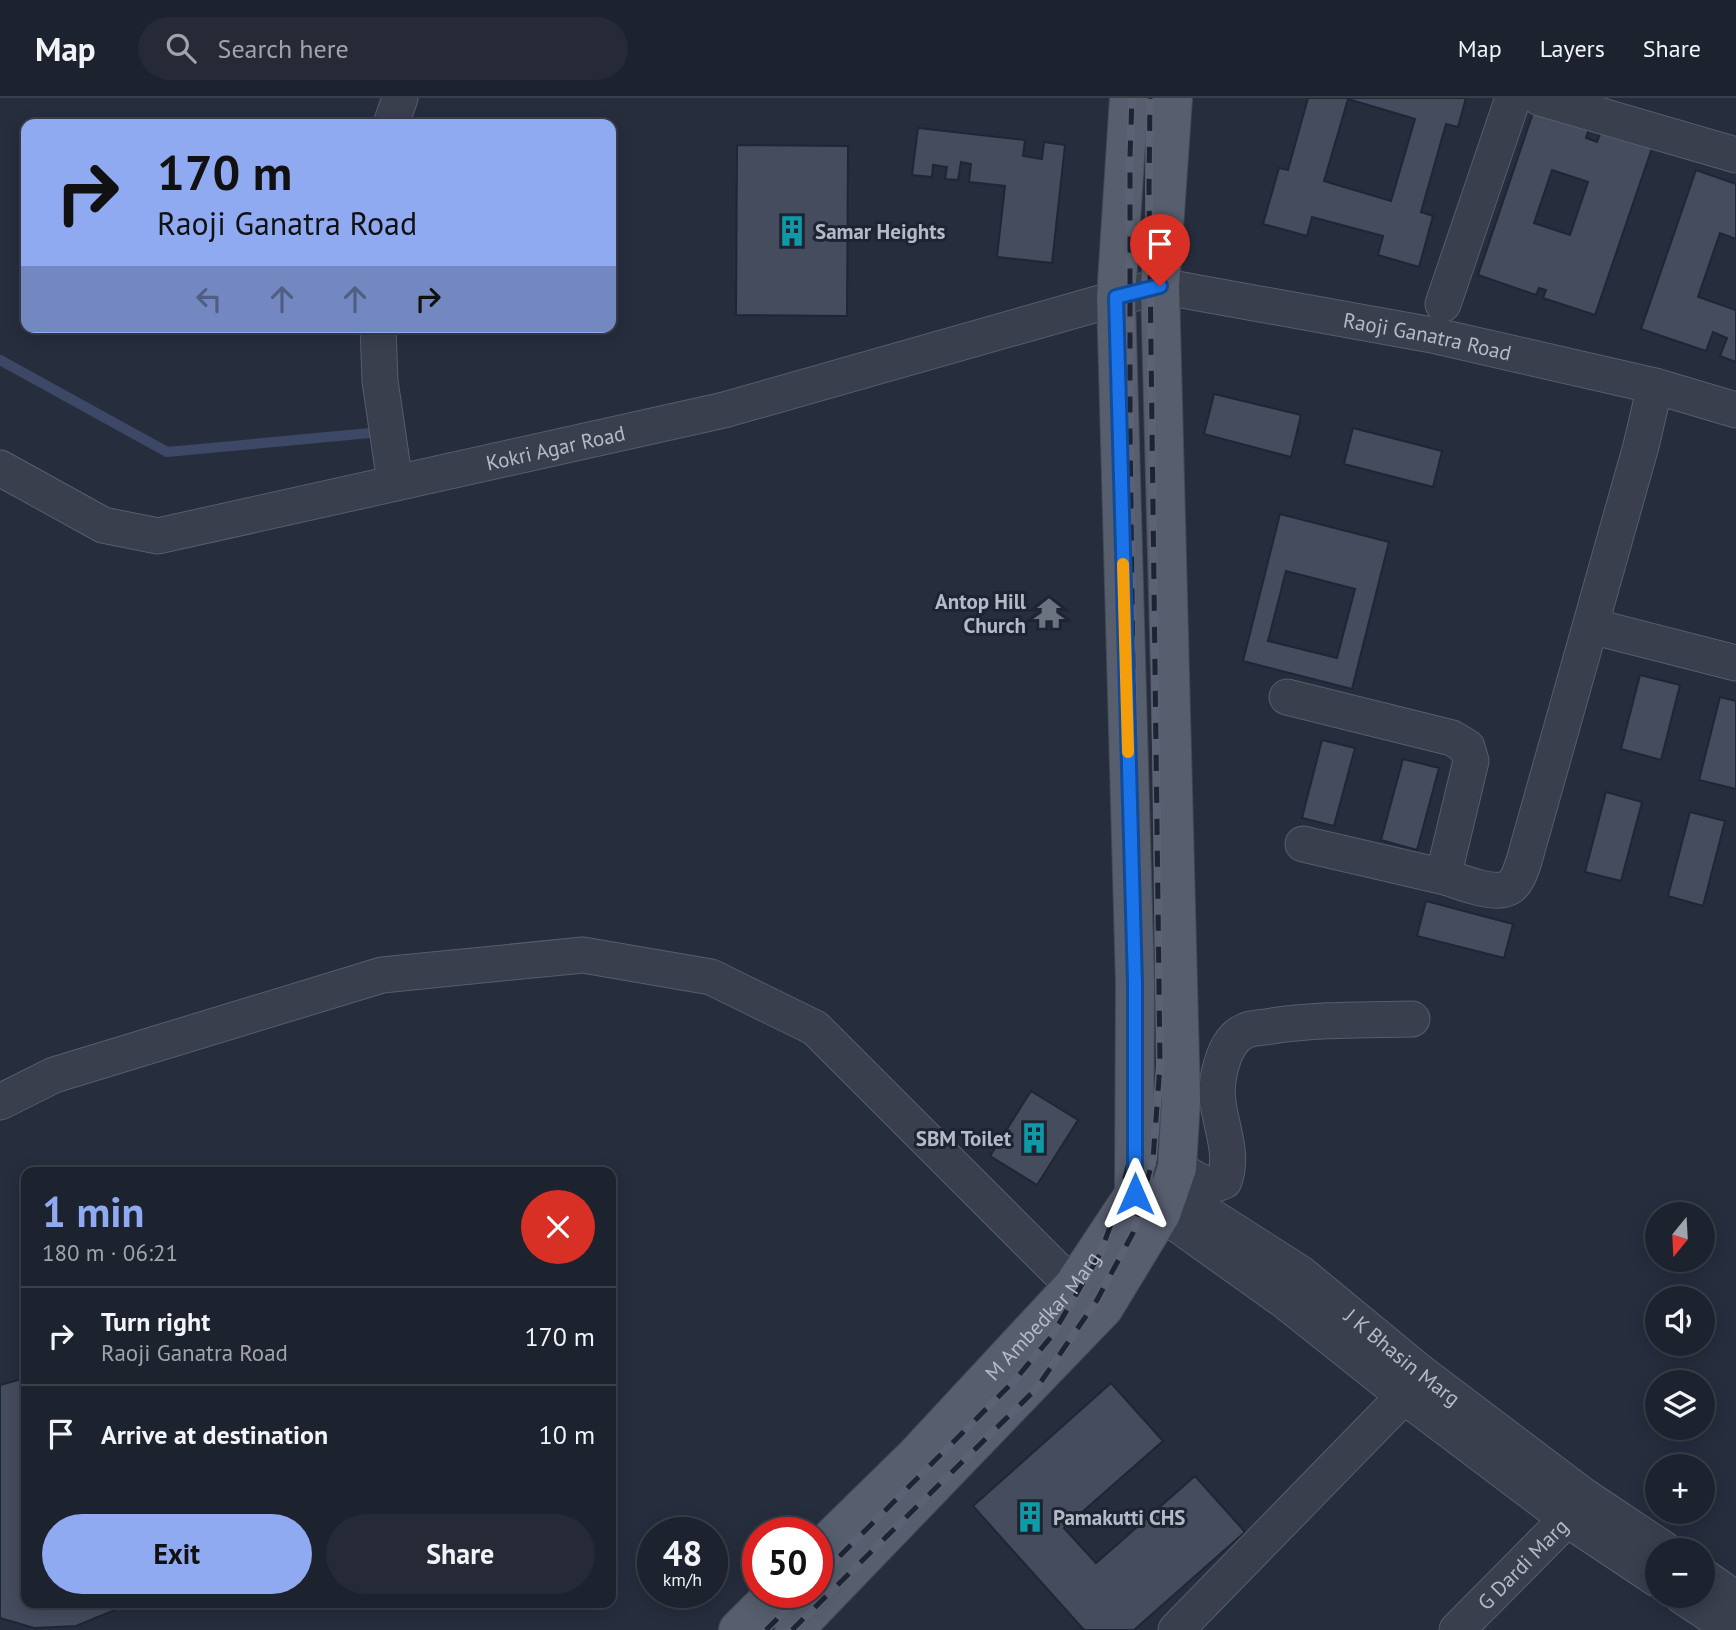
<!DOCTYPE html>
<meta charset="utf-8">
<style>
body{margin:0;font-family:"PT Sans",sans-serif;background:#252a36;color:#f1f3f6;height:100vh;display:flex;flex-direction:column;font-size:26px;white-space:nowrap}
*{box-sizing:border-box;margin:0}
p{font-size:23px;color:#a0a4aa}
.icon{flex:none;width:38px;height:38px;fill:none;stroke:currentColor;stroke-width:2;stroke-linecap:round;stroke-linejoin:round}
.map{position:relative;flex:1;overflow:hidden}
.side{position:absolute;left:21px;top:1069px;width:595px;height:441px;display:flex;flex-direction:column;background:#1c222e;border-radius:14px;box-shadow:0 4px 18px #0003,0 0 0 2px #3a3f4a}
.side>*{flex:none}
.hud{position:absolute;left:21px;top:21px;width:595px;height:214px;border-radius:14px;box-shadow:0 4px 18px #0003,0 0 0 2px #3a3f4a;background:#90aaf2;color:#111;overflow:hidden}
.needle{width:46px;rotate:198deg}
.controls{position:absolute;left:1645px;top:1104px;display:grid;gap:14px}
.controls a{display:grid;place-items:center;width:70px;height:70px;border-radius:50%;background:#1c222e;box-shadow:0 4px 18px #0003,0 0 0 2px #3a3f4a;font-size:35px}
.speed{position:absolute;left:637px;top:1419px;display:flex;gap:14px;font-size:35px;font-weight:700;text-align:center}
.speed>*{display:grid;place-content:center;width:91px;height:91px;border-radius:50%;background:#1c222e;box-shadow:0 4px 18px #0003,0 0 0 2px #3a3f4a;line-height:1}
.speed small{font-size:18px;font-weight:400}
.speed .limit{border:10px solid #d22;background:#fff;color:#111}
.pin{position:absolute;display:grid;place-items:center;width:60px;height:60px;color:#fff;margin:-72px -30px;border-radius:50% 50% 50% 0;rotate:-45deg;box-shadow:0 0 7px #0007}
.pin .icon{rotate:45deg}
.me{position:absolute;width:77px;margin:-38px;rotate:0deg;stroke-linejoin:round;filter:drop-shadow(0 0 5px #0008)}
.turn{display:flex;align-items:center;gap:24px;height:147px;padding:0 21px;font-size:32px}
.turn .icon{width:91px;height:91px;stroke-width:2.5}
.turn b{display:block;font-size:49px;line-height:60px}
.lanes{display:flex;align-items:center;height:66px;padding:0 21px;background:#0003;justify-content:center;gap:35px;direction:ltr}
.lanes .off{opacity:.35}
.round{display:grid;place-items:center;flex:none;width:74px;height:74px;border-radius:37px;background:#252a36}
.summary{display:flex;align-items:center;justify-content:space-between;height:119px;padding:0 21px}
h1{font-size:42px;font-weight:700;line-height:52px;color:#90aaf2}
.action{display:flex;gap:14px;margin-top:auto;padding:14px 21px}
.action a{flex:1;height:80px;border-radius:42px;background:#90aaf2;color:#111;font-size:28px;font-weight:700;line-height:80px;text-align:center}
.action a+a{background:#252a36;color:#f1f3f6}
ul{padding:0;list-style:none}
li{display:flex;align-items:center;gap:21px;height:98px;padding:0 21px;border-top:2px solid #3a3f4a}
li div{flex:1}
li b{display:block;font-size:26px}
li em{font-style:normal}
header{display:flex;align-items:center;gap:42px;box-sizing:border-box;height:98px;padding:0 35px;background:#1c222e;border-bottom:2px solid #3a3f4a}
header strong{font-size:33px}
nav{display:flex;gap:38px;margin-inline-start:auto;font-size:24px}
.search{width:490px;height:63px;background:#252a36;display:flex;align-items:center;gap:18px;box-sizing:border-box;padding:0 24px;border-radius:38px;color:#a0a4aa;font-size:26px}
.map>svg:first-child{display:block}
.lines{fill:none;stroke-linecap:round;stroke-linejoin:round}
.stream{stroke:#3c4865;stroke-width:10}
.building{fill:#454c5e;stroke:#202634;stroke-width:2;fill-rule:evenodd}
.minor-casing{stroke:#575d6b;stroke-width:37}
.major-casing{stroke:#424856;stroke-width:40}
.minor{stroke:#393f4d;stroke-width:35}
.major{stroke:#575e6d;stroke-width:38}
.rail-casing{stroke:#5c6274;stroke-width:8}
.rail{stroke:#1e2432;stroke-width:5;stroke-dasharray:16;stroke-linecap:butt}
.route-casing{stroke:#114b97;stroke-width:18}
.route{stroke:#1a73e8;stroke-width:12}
.slow{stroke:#f59e0b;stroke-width:12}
.labels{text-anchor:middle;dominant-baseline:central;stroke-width:6;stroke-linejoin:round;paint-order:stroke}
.poi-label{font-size:21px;font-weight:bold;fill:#b5bac8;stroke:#1e2432;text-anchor:start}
.street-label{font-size:21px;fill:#b5bac8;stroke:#1e2432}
</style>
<header>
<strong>Map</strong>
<div class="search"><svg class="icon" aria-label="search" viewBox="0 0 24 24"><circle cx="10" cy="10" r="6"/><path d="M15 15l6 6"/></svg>Search here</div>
<nav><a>Map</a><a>Layers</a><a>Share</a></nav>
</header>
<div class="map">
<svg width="1736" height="1532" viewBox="0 0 1736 1532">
<rect width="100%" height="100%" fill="#262d3d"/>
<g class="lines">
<path class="stream" d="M 0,262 L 167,354 L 370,335"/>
</g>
<path class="building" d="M 1308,0 L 1466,0 L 1458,29 L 1446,26 L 1421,114 L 1433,118 L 1419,169 L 1378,157 L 1383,138 L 1312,119 L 1307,138 L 1263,126 L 1279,70 L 1288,72 ZM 1348,1 L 1415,21 L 1391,103 L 1324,83 Z
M 1534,12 L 1589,30 L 1586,40 L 1597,44 L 1601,33 L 1652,50 L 1595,217 L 1543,200 L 1546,192 L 1539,190 L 1536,197 L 1478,177 ZM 1552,72 L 1588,84 L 1570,137 L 1534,125 Z
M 918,30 L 1025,42 L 1023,58 L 1042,61 L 1044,44 L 1065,47 L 1052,165 L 997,159 L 1005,88 L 969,84 L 971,66 L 961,64 L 958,82 L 945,81 L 947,69 L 933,67 L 932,79 L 912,77 Z
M 737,47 L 848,48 L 847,218 L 736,217 Z
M 1696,72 L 1736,86 L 1736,141 L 1720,135 L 1698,199 L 1736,212 L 1736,264 L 1720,258 L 1727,240 L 1713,234 L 1706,253 L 1641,231 Z
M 1214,296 L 1301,317 L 1291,359 L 1204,336 Z
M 1353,330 L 1442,353 L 1433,389 L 1344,366 Z
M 1280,416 L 1389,444 L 1352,591 L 1243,563 ZM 1286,473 L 1355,491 L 1337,560 L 1268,543 Z
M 1640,577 L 1680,587 L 1661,662 L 1621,651 Z
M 1720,599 L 1736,603 L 1736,691 L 1699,682 Z
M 1322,642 L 1355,650 L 1334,728 L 1302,720 Z
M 1403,661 L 1439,670 L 1417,752 L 1381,742 Z
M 1606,694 L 1642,704 L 1621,783 L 1585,774 Z
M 1690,714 L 1725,723 L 1703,808 L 1668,798 Z
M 1426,803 L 1513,826 L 1504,860 L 1417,838 Z
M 1031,993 L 1078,1022 L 1037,1087 L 990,1058 Z
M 26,1280 L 26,1505 L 123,1505 L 115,1512 L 76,1528 L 34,1530 L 0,1520 L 0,1287 Z
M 1111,1285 L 1163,1343 L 1064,1430 L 1096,1465 L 1195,1378 L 1245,1434 L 1134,1532 L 1084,1532 L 973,1408 Z"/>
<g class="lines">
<defs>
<g id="minor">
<path d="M 1540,0 L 1736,57"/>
<path d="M 391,26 L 400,0"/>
<path d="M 1443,206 L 1513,0"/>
<path d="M 378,229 L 380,283 L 395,385"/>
<path id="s1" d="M 0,370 L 103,427 L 158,438 L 724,312 L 1160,188 L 1432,237 L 1655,288 L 1736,312"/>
<path d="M 1591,528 L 1736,565"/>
<path d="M 1287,599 L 1452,640 L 1467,649 L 1471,663 L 1445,771 L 1449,780 C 1459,784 1469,787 1480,790 C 1509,796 1515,791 1524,763 L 1641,348 L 1655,288"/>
<path d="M 1303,746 L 1449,780"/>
<path d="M 0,1004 L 54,977 L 382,877 L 583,857 L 711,879 L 815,930 L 1073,1188"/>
<path d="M 1177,1070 C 1193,1079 1206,1092 1224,1083 C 1234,1057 1221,1030 1218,1004 C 1215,983 1223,942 1245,933 C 1253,929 1264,930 1272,928 C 1318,921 1365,922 1412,921"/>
<path id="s2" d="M 1144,1081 L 1170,1092 L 1300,1175 L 1420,1274 L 1584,1398 L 1665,1452"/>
<path d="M 1139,1099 L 1286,1204 L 1404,1298 L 1567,1421 L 1657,1481"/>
<path d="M 1703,1478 L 1736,1501"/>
<path d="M 1682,1498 L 1733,1532"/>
<path d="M 1176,1532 L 1404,1298 L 1416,1280"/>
<path id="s3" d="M 1457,1532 L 1567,1421 L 1580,1403"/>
</g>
<g id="major">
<path id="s4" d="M 817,1454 L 916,1357 L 1073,1188 L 1134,1096 L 1135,885 L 1116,199 L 1129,0"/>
<path d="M 738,1532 L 776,1494"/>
<path d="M 794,1532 L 1104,1210 L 1161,1116 L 1177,1070 L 1181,1002 L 1160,188 L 1173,0"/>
</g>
</defs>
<use href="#minor" class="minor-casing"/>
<use href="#major" class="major-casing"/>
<use href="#minor" class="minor"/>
<use href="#major" class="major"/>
<defs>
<path id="rail" d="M 817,1481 L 1013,1284 L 1051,1239 L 1100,1156 L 1117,1110 L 1133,1049 L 1138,988 L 1130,330 L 1130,58 L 1132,0
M 766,1532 L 804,1494
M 792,1532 L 1036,1291 L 1097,1202 L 1133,1135 L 1153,1061 L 1160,967 L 1149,91 L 1150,0"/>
</defs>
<use href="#rail" class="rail-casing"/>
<use href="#rail" class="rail"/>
</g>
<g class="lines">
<defs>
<path id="route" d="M 1135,1096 L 1135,885 L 1116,199 L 1160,188"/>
</defs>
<use href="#route" class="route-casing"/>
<use href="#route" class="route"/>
<path class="slow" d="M 1123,466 L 1128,654"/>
</g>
<defs>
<symbol id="building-bare" viewBox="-9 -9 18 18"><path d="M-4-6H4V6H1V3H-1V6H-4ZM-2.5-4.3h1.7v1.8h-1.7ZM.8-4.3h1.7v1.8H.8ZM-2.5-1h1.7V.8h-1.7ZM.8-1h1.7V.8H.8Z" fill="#0f9aa8" stroke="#1e2432" stroke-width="2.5" paint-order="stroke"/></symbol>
<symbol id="temple-bare" viewBox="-9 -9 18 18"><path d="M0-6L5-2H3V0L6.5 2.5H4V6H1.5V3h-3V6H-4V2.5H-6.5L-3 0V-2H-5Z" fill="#6b7280" stroke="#1e2432" stroke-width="2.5" paint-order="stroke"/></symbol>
</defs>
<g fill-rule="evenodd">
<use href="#building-bare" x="770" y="111" width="44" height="44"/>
<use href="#temple-bare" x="1027" y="493" width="44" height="44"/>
<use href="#building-bare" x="1012" y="1018" width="44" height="44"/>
<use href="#building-bare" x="1008" y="1397" width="44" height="44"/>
</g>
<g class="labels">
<g class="poi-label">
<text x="815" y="133">Samar Heights</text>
<text x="1026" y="503" text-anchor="end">Antop Hill<tspan x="1026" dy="24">Church</tspan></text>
<text x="1011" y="1040" text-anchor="end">SBM Toilet</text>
<text x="1053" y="1419">Pamakutti CHS</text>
</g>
<g class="street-label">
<text stroke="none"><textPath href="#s1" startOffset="1479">Raoji Ganatra Road</textPath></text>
<text stroke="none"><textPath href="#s1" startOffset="581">Kokri Agar Road</textPath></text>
<text stroke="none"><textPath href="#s4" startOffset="327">M Ambedkar Marg</textPath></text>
<text stroke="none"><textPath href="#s2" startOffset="315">J K Bhasin Marg</textPath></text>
<text stroke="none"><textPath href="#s3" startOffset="93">G Dardi Marg</textPath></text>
</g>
</g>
</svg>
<div class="controls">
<a><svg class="needle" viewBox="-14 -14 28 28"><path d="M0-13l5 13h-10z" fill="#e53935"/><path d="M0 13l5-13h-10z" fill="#a0a4aa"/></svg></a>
<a><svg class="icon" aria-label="sound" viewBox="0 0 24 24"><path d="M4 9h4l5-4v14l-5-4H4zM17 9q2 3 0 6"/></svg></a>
<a><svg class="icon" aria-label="layers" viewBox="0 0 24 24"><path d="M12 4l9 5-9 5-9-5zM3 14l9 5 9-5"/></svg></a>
<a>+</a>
<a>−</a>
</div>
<div class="speed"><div>48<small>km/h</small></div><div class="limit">50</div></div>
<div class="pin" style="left:1160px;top:188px;background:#d93025"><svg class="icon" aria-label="arrive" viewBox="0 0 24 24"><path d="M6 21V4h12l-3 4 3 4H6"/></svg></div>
<svg class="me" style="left:1135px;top:1096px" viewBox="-20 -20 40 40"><path d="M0-17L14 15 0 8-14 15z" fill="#1a73e8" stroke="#fff" stroke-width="4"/></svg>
<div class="hud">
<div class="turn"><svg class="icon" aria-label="right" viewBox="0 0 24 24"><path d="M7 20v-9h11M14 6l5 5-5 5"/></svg><div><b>170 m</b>Raoji Ganatra Road</div></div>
<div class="lanes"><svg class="icon off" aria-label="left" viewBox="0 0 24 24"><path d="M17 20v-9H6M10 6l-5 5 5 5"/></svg><svg class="icon off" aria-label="ahead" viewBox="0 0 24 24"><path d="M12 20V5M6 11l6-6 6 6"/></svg><svg class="icon off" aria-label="ahead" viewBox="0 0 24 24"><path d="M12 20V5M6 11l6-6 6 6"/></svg><svg class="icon" aria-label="right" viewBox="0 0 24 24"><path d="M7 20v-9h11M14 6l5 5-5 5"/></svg></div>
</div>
<section class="side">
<div class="summary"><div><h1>1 min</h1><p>180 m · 06:21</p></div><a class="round" style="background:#d93025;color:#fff"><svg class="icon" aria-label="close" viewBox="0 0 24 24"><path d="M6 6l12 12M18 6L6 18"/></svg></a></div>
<ul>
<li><svg class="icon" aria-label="right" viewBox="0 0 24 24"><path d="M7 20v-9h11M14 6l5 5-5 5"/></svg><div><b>Turn right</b><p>Raoji Ganatra Road</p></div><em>170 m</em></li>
<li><svg class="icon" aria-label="arrive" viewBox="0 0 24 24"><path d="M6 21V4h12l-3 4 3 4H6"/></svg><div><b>Arrive at destination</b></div><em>10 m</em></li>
</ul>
<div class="action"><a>Exit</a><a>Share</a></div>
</section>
</div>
